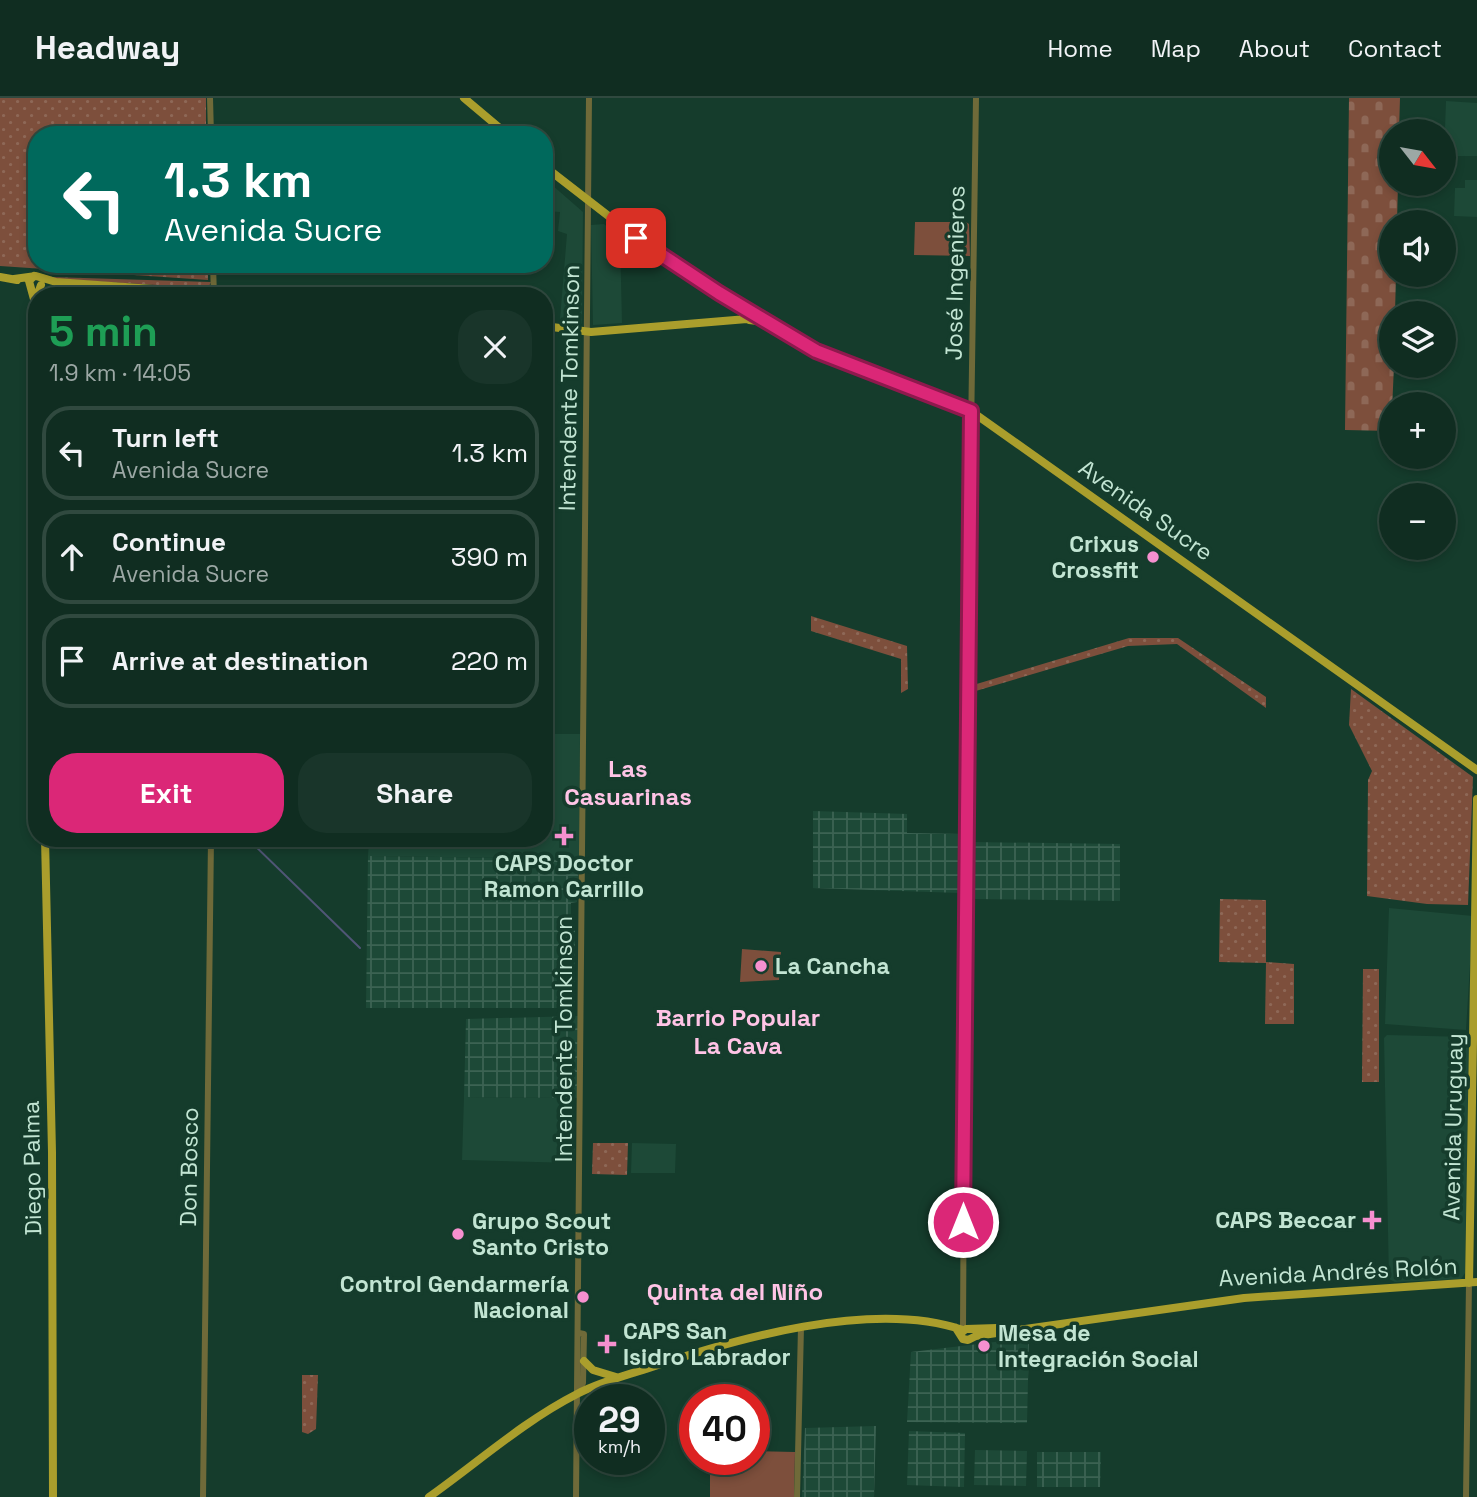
<!DOCTYPE html>
<meta charset="utf-8">
<style>
body{margin:0;font-family:"Space Grotesk",sans-serif;background:#19352a;color:#f1f3f6;height:100vh;display:flex;flex-direction:column;font-size:26px;white-space:nowrap}
*{box-sizing:border-box;margin:0}
p{font-size:23px;color:#9ca8a5}
.icon{flex:none;width:38px;height:38px;fill:none;stroke:currentColor;stroke-width:2;stroke-linecap:round;stroke-linejoin:round}
.map{position:relative;flex:1;overflow:hidden}
.side{position:absolute;left:28px;top:189px;width:525px;height:560px;display:flex;flex-direction:column;background:#102d21;border-radius:28px;box-shadow:0 4px 10px #0003,0 0 0 2px #30493f}
.side>*{flex:none}
.hud{position:absolute;left:28px;top:28px;width:525px;height:147px;border-radius:28px;box-shadow:0 4px 10px #0003,0 0 0 2px #30493f;background:#00695c;color:#fff;overflow:hidden}
.needle{width:46px;rotate:121deg}
.buttons{position:absolute;left:1379px;top:21px;display:grid;gap:14px}
.buttons a{display:grid;place-items:center;width:77px;height:77px;border-radius:50%;background:#102d21;box-shadow:0 4px 10px #0003,0 0 0 2px #30493f;font-size:35px}
.speed{position:absolute;left:574px;top:1286px;display:flex;gap:14px;font-size:35px;font-weight:700;text-align:center}
.speed>*{display:grid;place-content:center;width:91px;height:91px;border-radius:50%;background:#102d21;box-shadow:0 4px 10px #0003,0 0 0 2px #30493f;line-height:1}
.speed small{font-size:18px;font-weight:400}
.speed .limit{border:10px solid #d22;background:#fff;color:#111}
.pin{position:absolute;display:grid;place-items:center;width:60px;height:60px;color:#fff;margin:-30px;border-radius:14px;box-shadow:0 4px 10px #0006}
.me{position:absolute;width:77px;margin:-38px;rotate:0deg;stroke-linejoin:round;filter:drop-shadow(0 0 5px #0008)}
.turn{display:flex;align-items:center;gap:24px;height:147px;padding:0 21px;font-size:32px}
.turn .icon{width:91px;height:91px;stroke-width:2.5}
.turn b{display:block;font-size:49px;line-height:60px}
.round{display:grid;place-items:center;flex:none;width:74px;height:74px;border-radius:28px;background:#19352a}
.overview{display:flex;align-items:center;justify-content:space-between;height:119px;padding:0 21px}
h1{font-size:42px;font-weight:700;line-height:52px;color:#1e9e55}
.primary-button{display:flex;gap:14px;margin-top:auto;padding:14px 21px}
.primary-button a{flex:1;height:80px;border-radius:28px;background:#db2777;color:#fff;font-size:28px;font-weight:700;line-height:80px;text-align:center}
.primary-button a+a{background:#19352a;color:#f1f3f6}
ul{padding:0;list-style:none}
li{display:flex;align-items:center;gap:21px;height:94px;margin:0 14px 10px;padding:0 7px;border:4px solid #30493f;border-radius:28px}
li div{flex:1}
li b{display:block;font-size:26px}
li em{font-style:normal}
header{display:flex;align-items:center;gap:42px;box-sizing:border-box;height:98px;padding:0 35px;background:#102d21;border-bottom:2px solid #30493f}
header strong{font-size:33px}
nav{display:flex;gap:38px;margin-inline-start:auto;font-size:24px}
.map>svg:first-child{display:block}
.built{fill:#1d4937}
.industrial{fill:url(#industrial-grid)}
.green{fill:url(#green-dots)}
.cemetery{fill:url(#cemetery-stones)}
.pitch{fill:#7d4f3c}
.lines{fill:none;stroke-linecap:round;stroke-linejoin:round}
.stream{stroke:#505676;stroke-width:2}
.minor{stroke:#6f6a39;stroke-width:6}
.major{stroke:#aa9e2c;stroke-width:8}
.route-casing{stroke:#8e194d;stroke-width:18}
.route{stroke:#db2777;stroke-width:12}
.poi-dot{fill:#f690cf;stroke:#153c2c;stroke-width:2.5}
.labels{text-anchor:middle;dominant-baseline:central;stroke-width:7;stroke-linejoin:round;paint-order:stroke}
.street-label{font-size:23px;fill:#c2e5d3;stroke:#153c2c}
.poi-label{font-size:23px;font-weight:bold;fill:#c2e5d3;stroke:#153c2c;text-anchor:start}
.neighbourhood-label{font-size:24px;font-weight:bold;fill:#ffc4e6;stroke:#153c2c}
</style>
<header>
<strong>Headway</strong>
<nav><a>Home</a><a>Map</a><a>About</a><a>Contact</a></nav>
</header>
<div class="map">
<svg width="1477" height="1399" viewBox="0 0 1477 1399">
<defs>
<pattern id="industrial-grid" width="8" height="8" patternUnits="userSpaceOnUse" patternTransform="scale(1.75)"><rect width="8" height="8" fill="#1d4937"/><path d="M0 4h8M4 0v8" fill="none" stroke="#3c6353"/></pattern>
<pattern id="green-dots" width="8" height="8" patternUnits="userSpaceOnUse" patternTransform="scale(1.75)"><rect width="8" height="8" fill="#7d4f3c"/><path d="M2 2h.1M6 6h.1" fill="none" stroke="#8e6857" stroke-width="1.8" stroke-linecap="round"/></pattern>
<pattern id="cemetery-stones" width="16" height="16" patternUnits="userSpaceOnUse" patternTransform="scale(1.75)"><rect width="16" height="16" fill="#7d4f3c"/><path d="M2 7V4a2 2 0 0 1 4 0v3zM10 15v-3a2 2 0 0 1 4 0v3z" fill="#8e6857"/></pattern>
</defs>
<rect width="100%" height="100%" fill="#153c2c"/>
<path class="built" d="M 1446,3 L 1477,5 L 1477,58 L 1444,58 Z
M 544,80 L 583,114 L 582,226 L 560,221 L 567,136 L 558,133 L 560,114 L 544,113 Z
M 1465,82 L 1477,82 L 1477,119 L 1454,118 L 1455,90 L 1465,90 Z
M 604,126 L 620,140 L 622,225 L 593,227 L 591,127 Z
M 544,636 L 580,636 L 579,761 L 368,758 L 369,740 L 544,740 Z
M 1389,810 L 1473,818 L 1466,932 L 1385,926 Z
M 1387,937 L 1469,939 L 1465,1175 L 1461,1181 L 1395,1184 L 1389,1181 L 1384,940 Z
M 464,999 L 573,1000 L 572,1046 L 575,1050 L 575,1065 L 462,1062 Z
M 632,1045 L 676,1046 L 675,1075 L 631,1075 Z"/>
<path class="industrial" d="M 813,713 L 907,716 L 907,735 L 962,736 L 962,792 L 960,795 L 813,790 Z
M 971,744 L 1120,746 L 1120,803 L 974,801 L 970,797 Z
M 368,758 L 579,761 L 577,804 L 571,805 L 571,829 L 575,830 L 575,910 L 366,910 Z
M 578,918 L 578,1000 L 464,999 L 466,921 Z
M 1029,1240 L 1027,1325 L 907,1324 L 911,1254 Z
M 876,1328 L 874,1399 L 802,1399 L 805,1330 Z
M 909,1333 L 965,1335 L 964,1389 L 907,1387 Z
M 975,1352 L 1027,1353 L 1026,1388 L 974,1387 Z
M 1037,1354 L 1101,1354 L 1100,1389 L 1037,1389 Z"/>
<path class="green" d="M 0,0 L 206,0 L 206,37 L 37,37 L 37,166 L 208,166 L 208,182 L 0,168 Z
M 38,175 L 52,179 L 211,184 L 208,190 L 55,181 Z
M 811,518 L 907,548 L 908,591 L 901,595 L 901,561 L 811,533 Z
M 1129,540 L 1178,540 L 1266,599 L 1266,610 L 1177,546 L 1128,548 L 969,595 L 970,588 Z
M 1351,591 L 1473,679 L 1468,807 L 1427,806 L 1367,798 L 1368,682 L 1372,673 L 1349,627 Z
M 1220,801 L 1266,802 L 1266,864 L 1294,866 L 1294,926 L 1265,926 L 1266,865 L 1219,864 Z
M 1363,871 L 1379,871 L 1379,984 L 1362,984 Z
M 593,1045 L 628,1045 L 627,1077 L 592,1076 Z
M 302,1277 L 318,1277 L 316,1331 L 308,1336 L 302,1334 Z"/>
<path class="cemetery" d="M 1349,0 L 1400,0 L 1399,33 L 1391,33 L 1391,86 L 1398,86 L 1397,124 L 1391,124 L 1391,177 L 1396,177 L 1395,215 L 1391,215 L 1391,268 L 1394,268 L 1391,333 L 1345,332 Z"/>
<path class="pitch" d="M 915,124 L 966,124 L 969,126 L 970,158 L 914,157 Z
M 742,851 L 781,854 L 779,882 L 740,884 Z
M 754,1353 L 795,1354 L 794,1399 L 710,1399 L 710,1362 L 754,1362 Z"/>
<g class="lines">
<path class="stream" d="M 247,740 L 360,850"/>
<path class="minor" d="M 210,0 L 211,37
M 213,166 L 214,198
M 963,1232 L 966,671 L 976,0
M 579,1235 L 584,1236 L 583,1285 L 579,1293
M 203,1399 L 211,740
M 576,1399 L 589,0
M 797,1399 L 801,1229
M 1466,1399 L 1469,1185"/>
<path class="major" d="M 464,0 L 508,37
M 544,68 L 624,130 L 722,198
M 34,178 L 29,183 L 35,205 L 37,317
M 0,179 L 17,182
M 14,181 L 36,178 L 56,184 L 249,198
M 719,195 L 815,253 L 978,318 L 1477,672
M 37,198 L 41,187
M 735,207 L 749,222 L 767,224
M 544,228 L 591,234 L 747,221
M 45,740 L 52,1054 L 53,1399
M 1469,1185 L 1477,701
M 956,1230 L 963,1241 L 968,1242 L 976,1238 L 1244,1200 L 1477,1184
M 961,1235 L 966,1231 L 997,1230
M 584,1263 L 593,1272 L 616,1279
M 429,1399 C 477,1365 524,1323 577,1296 C 598,1285 623,1278 646,1271 C 734,1241 872,1201 963,1232"/>
</g>
<g class="lines">
<defs>
<path id="route" d="M 636,140 L 719,195 L 816,253 L 971,313 L 963,1124"/>
</defs>
<use href="#route" class="route-casing"/>
<use href="#route" class="route"/>
</g>
<g class="poi-dot">
<circle cx="1153" cy="459" r="7"/>
<path d="M560.5 727.5h7v7h7v7h-7v7h-7v-7h-7v-7h7z"/>
<circle cx="761" cy="868" r="7"/>
<path d="M1368.5 1111.5h7v7h7v7h-7v7h-7v-7h-7v-7h7z"/>
<circle cx="458" cy="1136" r="7"/>
<circle cx="583" cy="1199" r="7"/>
<path d="M603.5 1235.5h7v7h7v7h-7v7h-7v-7h-7v-7h7z"/>
<circle cx="984" cy="1248" r="7"/>
</g>
<g class="labels">
<g class="street-label">
<text transform="translate(955 175) rotate(-89)">José Ingenieros</text>
<text transform="translate(569 290) rotate(-89)">Intendente Tomkinson</text>
<text transform="translate(1146 412) rotate(35)">Avenida Sucre</text>
<text transform="translate(564 941) rotate(-90)">Intendente Tomkinson</text>
<text transform="translate(1453 1029) rotate(-89)">Avenida Uruguay</text>
<text transform="translate(189 1069) rotate(-89)">Don Bosco</text>
<text transform="translate(32 1070) rotate(-91)">Diego Palma</text>
<text transform="translate(1338 1174) rotate(-3)">Avenida Andrés Rolón</text>
</g>
<g class="poi-label">
<text x="1139" y="446" text-anchor="end">Crixus<tspan x="1139" dy="26">Crossfit</tspan></text>
<text x="564" y="765" text-anchor="middle">CAPS Doctor<tspan x="564" dy="26">Ramon Carrillo</tspan></text>
<text x="775" y="868">La Cancha</text>
<text x="1356" y="1122" text-anchor="end">CAPS Beccar</text>
<text x="472" y="1123">Grupo Scout<tspan x="472" dy="26">Santo Cristo</tspan></text>
<text x="569" y="1186" text-anchor="end">Control Gendarmería<tspan x="569" dy="26">Nacional</tspan></text>
<text x="623" y="1233">CAPS San<tspan x="623" dy="26">Isidro Labrador</tspan></text>
<text x="998" y="1235">Mesa de<tspan x="998" dy="26">Integración Social</tspan></text>
</g>
<g class="neighbourhood-label">
<text x="628" y="670">Las<tspan x="628" dy="28">Casuarinas</tspan></text>
<text x="738" y="919">Barrio Popular<tspan x="738" dy="28">La Cava</tspan></text>
<text x="735" y="1193">Quinta del Niño</text>
</g>
</g>
</svg>
<div class="buttons">
<a><svg class="needle" viewBox="-14 -14 28 28"><path d="M0-13l5 13h-10z" fill="#e53935"/><path d="M0 13l5-13h-10z" fill="#9ca8a5"/></svg></a>
<a><svg class="icon" aria-label="sound" viewBox="0 0 24 24"><path d="M4 9h4l5-4v14l-5-4H4zM17 9q2 3 0 6"/></svg></a>
<a><svg class="icon" aria-label="layers" viewBox="0 0 24 24"><path d="M12 4l9 5-9 5-9-5zM3 14l9 5 9-5"/></svg></a>
<a>+</a>
<a>−</a>
</div>
<div class="speed"><div>29<small>km/h</small></div><div class="limit">40</div></div>
<div class="pin" style="left:636px;top:140px;background:#d93025"><svg class="icon" aria-label="arrive" viewBox="0 0 24 24"><path d="M6 21V4h12l-3 4 3 4H6"/></svg></div>
<svg class="me" style="left:963px;top:1124px" viewBox="-20 -20 40 40"><circle r="17" fill="#db2777" stroke="#fff" stroke-width="3"/><path d="M0-11L8 9 0 5-8 9z" fill="#fff"/></svg>
<div class="hud">
<div class="turn"><svg class="icon" aria-label="left" viewBox="0 0 24 24"><path d="M17 20v-9H6M10 6l-5 5 5 5"/></svg><div><b>1.3 km</b>Avenida Sucre</div></div>
</div>
<section class="side">
<div class="overview"><div><h1>5 min</h1><p>1.9 km · 14:05</p></div><a class="round"><svg class="icon" aria-label="close" viewBox="0 0 24 24"><path d="M6 6l12 12M18 6L6 18"/></svg></a></div>
<ul>
<li><svg class="icon" aria-label="left" viewBox="0 0 24 24"><path d="M17 20v-9H6M10 6l-5 5 5 5"/></svg><div><b>Turn left</b><p>Avenida Sucre</p></div><em>1.3 km</em></li>
<li><svg class="icon" aria-label="ahead" viewBox="0 0 24 24"><path d="M12 20V5M6 11l6-6 6 6"/></svg><div><b>Continue</b><p>Avenida Sucre</p></div><em>390 m</em></li>
<li><svg class="icon" aria-label="arrive" viewBox="0 0 24 24"><path d="M6 21V4h12l-3 4 3 4H6"/></svg><div><b>Arrive at destination</b></div><em>220 m</em></li>
</ul>
<div class="primary-button"><a>Exit</a><a>Share</a></div>
</section>
</div>
